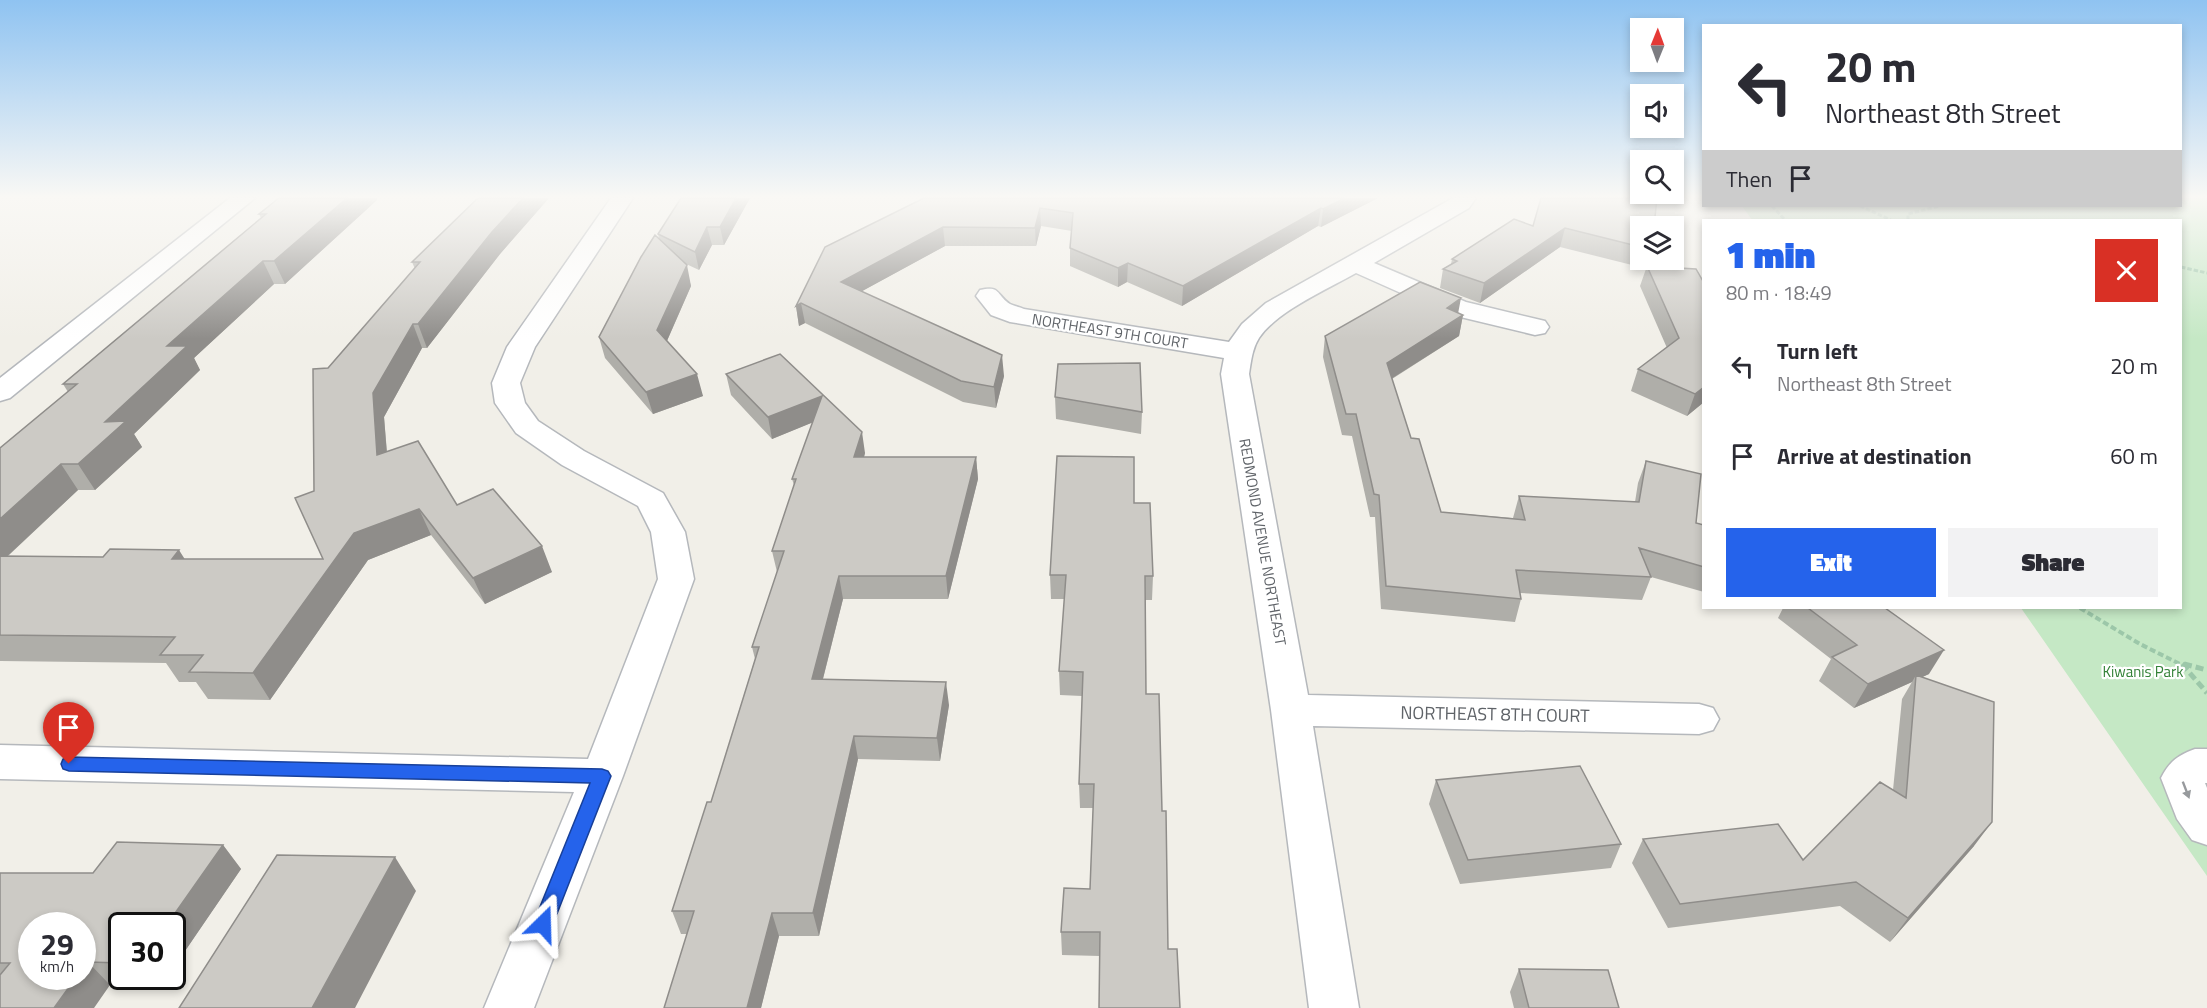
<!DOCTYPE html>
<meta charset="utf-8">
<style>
body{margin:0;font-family:"Titillium Web",sans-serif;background:#f2f2f3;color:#2b2b33;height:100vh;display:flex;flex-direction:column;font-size:22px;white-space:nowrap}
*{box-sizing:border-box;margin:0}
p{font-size:20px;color:#7c7c81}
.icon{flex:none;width:33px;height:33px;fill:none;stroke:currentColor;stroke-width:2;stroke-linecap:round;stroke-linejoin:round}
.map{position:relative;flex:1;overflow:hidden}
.panel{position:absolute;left:1702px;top:219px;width:480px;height:390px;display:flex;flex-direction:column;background:#fff;border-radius:0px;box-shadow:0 3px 9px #0003}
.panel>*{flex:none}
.guide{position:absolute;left:1702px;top:24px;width:480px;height:183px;border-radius:0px;box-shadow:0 3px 9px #0003;background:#fff;color:#2b2b33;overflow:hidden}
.needle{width:39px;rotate:1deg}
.tools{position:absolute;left:1630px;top:18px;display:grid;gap:12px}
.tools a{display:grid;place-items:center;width:54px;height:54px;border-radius:0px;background:#fff;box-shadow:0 3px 9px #0003;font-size:30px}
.speed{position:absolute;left:18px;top:912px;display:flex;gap:12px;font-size:30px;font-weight:700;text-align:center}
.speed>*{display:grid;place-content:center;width:78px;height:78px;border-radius:50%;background:#fff;box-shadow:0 3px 9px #0003;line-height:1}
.speed small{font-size:15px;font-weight:400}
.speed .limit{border:3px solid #111;border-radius:9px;background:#fff;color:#111}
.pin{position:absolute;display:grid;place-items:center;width:51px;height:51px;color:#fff;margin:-62px -26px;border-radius:50% 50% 50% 0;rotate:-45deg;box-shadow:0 0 6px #0007}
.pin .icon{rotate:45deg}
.me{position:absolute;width:66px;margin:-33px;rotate:22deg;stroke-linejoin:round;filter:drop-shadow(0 0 4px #0008)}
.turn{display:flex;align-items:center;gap:21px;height:126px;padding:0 24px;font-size:27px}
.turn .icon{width:78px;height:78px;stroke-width:2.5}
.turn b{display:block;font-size:42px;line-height:51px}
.then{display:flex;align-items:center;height:57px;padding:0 24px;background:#0003;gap:12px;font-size:22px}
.round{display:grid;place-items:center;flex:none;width:63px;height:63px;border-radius:0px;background:#f2f2f3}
.overview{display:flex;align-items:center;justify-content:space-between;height:102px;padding:0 24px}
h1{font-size:36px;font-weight:800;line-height:45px;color:#2563eb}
.button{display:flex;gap:12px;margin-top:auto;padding:12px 24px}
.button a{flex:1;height:69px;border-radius:0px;background:#2563eb;color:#fff;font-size:24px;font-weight:800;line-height:69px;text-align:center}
.button a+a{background:#f2f2f3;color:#2b2b33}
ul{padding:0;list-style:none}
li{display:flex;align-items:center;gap:18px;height:90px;padding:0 24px}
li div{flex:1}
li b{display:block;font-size:22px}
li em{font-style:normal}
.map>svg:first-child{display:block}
.green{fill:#c5e8c5}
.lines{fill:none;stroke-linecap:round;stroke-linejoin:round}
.minor-casing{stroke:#b5b8bc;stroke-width:3}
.path-far2{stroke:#9cc7a9;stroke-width:3;stroke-dasharray:4.5 2;stroke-linecap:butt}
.path-far1{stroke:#9cc7a9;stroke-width:4;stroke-dasharray:6 3;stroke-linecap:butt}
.path{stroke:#9cc7a9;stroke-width:5;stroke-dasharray:8 4;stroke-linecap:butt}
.minor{fill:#fff;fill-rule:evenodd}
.wall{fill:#afaea9}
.shaded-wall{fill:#8f8d8a}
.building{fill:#cccac5;stroke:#8f8d8a;stroke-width:1.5}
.oneway{fill:#979a9d}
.route{fill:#2563eb;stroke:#184099;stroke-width:1.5}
.labels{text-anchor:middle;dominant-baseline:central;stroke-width:4.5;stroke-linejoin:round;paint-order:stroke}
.street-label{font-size:15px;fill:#5f6368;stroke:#fff}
.park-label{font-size:15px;fill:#348238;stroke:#fff}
.near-street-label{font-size:18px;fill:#5f6368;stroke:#fff}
</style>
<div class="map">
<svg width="2207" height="1008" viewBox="0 0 2207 1008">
<rect width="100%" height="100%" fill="#f1efe8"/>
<path class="green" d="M 2181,198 L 2207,198 L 2207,876 L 2021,608 L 2181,608 L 2181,220 L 1752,220 L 1742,206 L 2181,206 Z"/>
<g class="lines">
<defs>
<path id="minor" d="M 230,198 L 255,198 L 10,398 L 0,401 L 0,378 Z
M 611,198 L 633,198 L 535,347 L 520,383 L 525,403 L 538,421 L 584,451 L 663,493 L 685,532 L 694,579 L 623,776 L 534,1008 L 484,1008 L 574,792 L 0,779 L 0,745 L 588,759 L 658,579 L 651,532 L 638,506 L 562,465 L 516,433 L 495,403 L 492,383 L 507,347 Z
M 1453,198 L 1476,198 L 1469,208 L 1374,263 L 1466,302 L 1545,321 L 1549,327 L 1545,333 L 1535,335 L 1448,314 L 1356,273 C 1328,289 1277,311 1259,338 C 1252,349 1251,362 1249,374 L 1308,695 L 1699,704 L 1713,708 L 1719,719 L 1713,730 L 1699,734 L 1313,726 L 1359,1008 L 1309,1008 L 1271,710 L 1221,374 L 1224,358 L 1010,322 L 991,315 L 976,296 L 980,290 C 1001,285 996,295 1010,304 C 1014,306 1020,307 1024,309 L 1229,342 L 1242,324 L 1266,303 Z
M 2195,749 L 2207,749 L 2207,783 L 2205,783 L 2207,788 L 2207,845 L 2192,840 L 2177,819 L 2161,778 C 2169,762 2178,755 2195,749 Z"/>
</defs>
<use href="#minor" class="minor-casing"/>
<path class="path-far2" d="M 1772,206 L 1785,220
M 1860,206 L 1891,220
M 1908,220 L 1908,214 L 1940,206
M 2181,267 L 2207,273"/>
<path class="path-far1" d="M 2080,608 L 2140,644 L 2184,666
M 2183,664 L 2190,666"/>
<path class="path" d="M 2182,664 L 2207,693
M 2184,664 L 2207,670"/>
<use href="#minor" class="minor"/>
</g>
<path class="wall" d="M 478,198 L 549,198 L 500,254 L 427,348 L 422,348 L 384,417 L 387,452 L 457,505 L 552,572 L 485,604 L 431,535 L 368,560 L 270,700 L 208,699 L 196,682 L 179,682 L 166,663 L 0,661 L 0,448 L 68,392 L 63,384 L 261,218 L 259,214 L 377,200 L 285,284 L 274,284 L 194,358 L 200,370 L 134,434 L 142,447 L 95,490 L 78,490 L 8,556 L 184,559 L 323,559 L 314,491 L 328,368 L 415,269 L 412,262 Z
M 750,198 L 724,245 L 712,245 L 699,270 L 684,263 L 691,286 L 667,341 L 703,396 L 653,414 L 605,358 L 599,337 L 659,239 L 658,234 Z
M 924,198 L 1378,198 L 1321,227 L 1318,226 L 1182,306 L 1127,282 L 1118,287 L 1070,266 L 1070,248 L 1072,231 L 1041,226 L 1036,246 L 945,246 L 862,291 L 1004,376 L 996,408 L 963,402 L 805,323 L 799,326 L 796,306 Z
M 1533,226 L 1641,226 L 1641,257 L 1636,266 L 1560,247 L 1480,303 L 1440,288 L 1443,269 L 1451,264 L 1452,259 Z
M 1647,266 L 1704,283 L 1704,402 L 1687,416 L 1631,391 L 1638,369 L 1667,348 L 1640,286 Z
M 1458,313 L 1463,315 L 1459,336 L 1392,379 L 1411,438 L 1441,512 L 1513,518 L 1519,496 L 1635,502 L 1638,483 L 1646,461 L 1696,523 L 1704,525 L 1704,592 L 1651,577 L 1642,600 L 1520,593 L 1521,599 L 1515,622 L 1381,609 L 1375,517 L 1370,517 L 1352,436 L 1342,435 L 1323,357 L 1325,336 Z
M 780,354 L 865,453 L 864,457 L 976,457 L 978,479 L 948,599 L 843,599 L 823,679 L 949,705 L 940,761 L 858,759 L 819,936 L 779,936 L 761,1008 L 664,1008 L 687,934 L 681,934 L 672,911 L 711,802 L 755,659 L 752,647 L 777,572 L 772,551 L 794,485 L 792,479 L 813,422 L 772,439 L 731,395 L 726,374 Z
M 1055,397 L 1142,412 L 1141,434 L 1056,419 Z
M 1134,503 L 1153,576 L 1152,600 L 1145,600 L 1100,956 L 1062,955 L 1061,932 L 1090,889 L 1093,808 L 1080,808 L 1079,784 L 1082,696 L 1060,695 L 1059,671 L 1065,599 L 1051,599 L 1050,575 Z
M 1783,608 L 1885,608 L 1929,674 L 1922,677 L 1974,846 L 1890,942 L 1840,906 L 1668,928 L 1632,863 L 1643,839 L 1803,860 L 1893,790 L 1902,699 L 1912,682 L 1854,708 L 1819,681 L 1831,659 L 1778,618 Z
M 1436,780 L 1621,844 L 1611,868 L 1460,884 L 1429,804 Z
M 223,845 L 241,869 L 172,970 L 172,926 L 122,926 L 122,976 L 168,976 L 162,986 L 110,985 L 0,1008 L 0,873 L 93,873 Z
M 1519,969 L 1619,1008 L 1514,1008 L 1510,992 Z"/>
<path class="shaded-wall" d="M 347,198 L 377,198 L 377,200 L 285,284 L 274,261 Z
M 523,198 L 549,198 L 500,254 L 427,348 L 418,324 L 492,232 Z
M 736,198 L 750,198 L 724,245 L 720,227 Z
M 1345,198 L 1378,198 L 1321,227 L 1323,209 Z
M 1040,208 L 1041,226 L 1036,246 L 1035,228 Z
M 1321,208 L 1318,226 L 1182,306 L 1183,286 Z
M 707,227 L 712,245 L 699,270 L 695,252 Z
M 943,227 L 945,246 L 844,301 L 841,282 Z
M 1565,228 L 1560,247 L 1480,303 L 1484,283 Z
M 1641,248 L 1641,257 L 1636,266 Z
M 263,261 L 274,284 L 194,358 L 200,370 L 134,434 L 142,447 L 95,490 L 78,464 L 105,422 L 167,346 Z
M 1128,263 L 1127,282 L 1118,287 L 1118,268 Z
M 687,265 L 691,286 L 662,352 L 657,330 Z
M 1461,298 L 1457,319 L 1463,315 L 1459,336 L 1383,384 L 1387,363 L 1447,308 Z
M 801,303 L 805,323 L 799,326 L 796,306 Z
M 413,324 L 422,348 L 384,417 L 389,481 L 377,455 L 373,393 Z
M 1002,355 L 1004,376 L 996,408 L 994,387 Z
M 697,374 L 703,396 L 653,414 L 646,392 Z
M 1704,387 L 1704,402 L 1687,416 L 1695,394 Z
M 822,396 L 826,417 L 772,439 L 768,417 Z
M 862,432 L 865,453 L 858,479 L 854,457 Z
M 976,457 L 978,479 L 948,599 L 946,576 Z
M 61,464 L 78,490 L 0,563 L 0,519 Z
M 419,509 L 431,535 L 368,560 L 270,700 L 253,673 L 354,533 Z
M 542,546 L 552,572 L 485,604 L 473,578 Z
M 179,550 L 196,577 L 172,559 Z
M 839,576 L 843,599 L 817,702 L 812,679 Z
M 1944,650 L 1929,674 L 1916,680 L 1916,675 L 1912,682 L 1854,708 L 1868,684 Z
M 946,682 L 949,705 L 940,761 L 937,738 Z
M 854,736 L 858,759 L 819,936 L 813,913 Z
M 1992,822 L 1974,846 L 1890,942 L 1908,918 Z
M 223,845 L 241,869 L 172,970 L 172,926 L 166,926 Z
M 395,857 L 416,891 L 355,1008 L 312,1008 Z
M 772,913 L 779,936 L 761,1008 L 747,1008 Z
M 88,962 L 110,985 L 94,1008 L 54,1008 L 77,976 L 82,976 L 82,969 Z
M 152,976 L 168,976 L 162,986 Z"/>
<path class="building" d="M 279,198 L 347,198 L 274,261 L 263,261 L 167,346 L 187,346 L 105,422 L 126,421 L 78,464 L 61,464 L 0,519 L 0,448 L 77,384 L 63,384 L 266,214 L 259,214 Z
M 478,198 L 523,198 L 492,232 L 418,324 L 413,324 L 373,393 L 377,455 L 418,441 L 457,505 L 493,489 L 542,546 L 473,578 L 419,509 L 354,533 L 253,673 L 189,672 L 203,655 L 160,655 L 175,637 L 0,635 L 0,556 L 103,557 L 110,549 L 179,550 L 172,559 L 323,559 L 295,498 L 314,491 L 313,369 L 328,368 L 420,262 L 412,262 Z
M 681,198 L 736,198 L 720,227 L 707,227 L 695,252 L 658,234 Z
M 924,198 L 1345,198 L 1323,209 L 1321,208 L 1183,286 L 1128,263 L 1118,268 L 1070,248 L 1073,213 L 1040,208 L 1035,228 L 943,227 L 841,282 L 1002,355 L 994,387 L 961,381 L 801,303 L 796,306 L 825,247 Z
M 1541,198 L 1657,198 L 1654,226 L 1641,226 L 1641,247 L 1565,228 L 1484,283 L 1443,269 L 1457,261 L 1452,259 L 1514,219 L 1533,226 Z
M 655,235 L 687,265 L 657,330 L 697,374 L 646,392 L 599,337 L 641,257 Z
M 1647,266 L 1696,269 L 1704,283 L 1704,387 L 1695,394 L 1638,369 L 1679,338 Z
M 1420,282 L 1461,298 L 1447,308 L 1463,315 L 1387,363 L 1411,438 L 1419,439 L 1441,512 L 1525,520 L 1519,496 L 1639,502 L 1646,461 L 1701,474 L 1696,523 L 1704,525 L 1704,567 L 1639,548 L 1651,577 L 1516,570 L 1521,599 L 1386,586 L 1379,495 L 1374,494 L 1356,414 L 1346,414 L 1325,336 Z
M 780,354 L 862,432 L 854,457 L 976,457 L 946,576 L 839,576 L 812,679 L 946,682 L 937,738 L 854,736 L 813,913 L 772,913 L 747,1008 L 664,1008 L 694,911 L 672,911 L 707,802 L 711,802 L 759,647 L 752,647 L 784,551 L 772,551 L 796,479 L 792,479 L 822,396 L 768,417 L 726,374 Z
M 1140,363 L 1142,412 L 1055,397 L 1058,364 Z
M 1057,456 L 1134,457 L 1134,503 L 1150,503 L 1153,576 L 1145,576 L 1146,694 L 1159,694 L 1162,811 L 1166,811 L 1168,949 L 1177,949 L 1180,1008 L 1099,1008 L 1100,932 L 1061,932 L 1064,888 L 1090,889 L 1094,784 L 1079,784 L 1083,672 L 1059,671 L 1066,575 L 1050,575 Z
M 1808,608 L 1885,608 L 1944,650 L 1868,684 L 1832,657 L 1857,645 Z
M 1916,675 L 1994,702 L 1992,822 L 1908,918 L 1856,882 L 1680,904 L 1643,839 L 1778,824 L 1803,860 L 1880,782 L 1906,798 Z
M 1580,766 L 1621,844 L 1468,860 L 1436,780 Z
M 117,842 L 223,845 L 166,926 L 122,926 L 122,963 L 88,962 L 82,969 L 82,926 L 32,926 L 32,976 L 77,976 L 54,1008 L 0,1008 L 0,975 L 10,963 L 0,963 L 0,873 L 93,873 Z
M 277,855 L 395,857 L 312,1008 L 179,1008 Z
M 1519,969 L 1608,970 L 1619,1008 L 1529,1008 Z"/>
<defs><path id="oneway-solid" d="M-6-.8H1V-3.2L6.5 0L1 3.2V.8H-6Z" transform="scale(1.5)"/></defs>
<use class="oneway" href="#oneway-solid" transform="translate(2186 790) rotate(69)"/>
<linearGradient id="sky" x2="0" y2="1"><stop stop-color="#8fc3f1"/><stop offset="0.58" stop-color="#f9f8f5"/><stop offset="1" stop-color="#f9f8f5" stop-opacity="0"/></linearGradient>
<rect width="2207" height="339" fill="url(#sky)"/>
<path class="route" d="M 69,757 L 602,769 L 608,771 L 611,776 L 553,924 L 550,930 L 543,932 L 536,930 L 533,924 L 590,783 L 69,771 L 63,769 L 61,764 L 63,759 Z"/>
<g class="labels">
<g class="street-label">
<text transform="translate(1110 331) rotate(9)">NORTHEAST 9TH COURT</text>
<text transform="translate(1263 542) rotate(80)">REDMOND AVENUE NORTHEAST</text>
</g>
<g class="park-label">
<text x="2143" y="671">Kiwanis Park</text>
</g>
<g class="near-street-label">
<text transform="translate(1495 714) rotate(1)">NORTHEAST 8TH COURT</text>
</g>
</g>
</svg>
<div class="tools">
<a><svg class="needle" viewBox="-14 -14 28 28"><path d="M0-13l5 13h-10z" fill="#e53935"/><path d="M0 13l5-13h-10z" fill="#7c7c81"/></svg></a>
<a><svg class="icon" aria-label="sound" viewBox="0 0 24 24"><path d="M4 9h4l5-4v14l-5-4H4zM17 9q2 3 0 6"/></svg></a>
<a><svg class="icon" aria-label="search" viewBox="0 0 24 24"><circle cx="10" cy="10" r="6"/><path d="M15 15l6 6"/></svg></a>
<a><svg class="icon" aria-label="layers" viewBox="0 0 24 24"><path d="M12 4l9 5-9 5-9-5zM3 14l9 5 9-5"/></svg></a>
</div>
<div class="speed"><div>29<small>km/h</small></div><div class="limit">30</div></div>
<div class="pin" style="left:69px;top:764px;background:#d93025"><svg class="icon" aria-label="arrive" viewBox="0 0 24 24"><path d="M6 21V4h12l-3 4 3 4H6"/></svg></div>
<svg class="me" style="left:543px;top:924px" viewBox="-20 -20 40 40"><path d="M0-17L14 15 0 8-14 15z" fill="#2563eb" stroke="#fff" stroke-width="4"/></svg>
<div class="guide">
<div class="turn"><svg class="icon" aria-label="left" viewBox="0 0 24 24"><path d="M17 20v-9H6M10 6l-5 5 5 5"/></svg><div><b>20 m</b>Northeast 8th Street</div></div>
<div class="then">Then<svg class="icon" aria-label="arrive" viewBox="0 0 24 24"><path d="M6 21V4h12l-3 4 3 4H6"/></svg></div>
</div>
<section class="panel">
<div class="overview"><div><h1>1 min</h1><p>80 m · 18:49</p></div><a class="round" style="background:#d93025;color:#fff"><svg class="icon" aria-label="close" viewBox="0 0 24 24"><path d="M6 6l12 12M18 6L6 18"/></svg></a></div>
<ul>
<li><svg class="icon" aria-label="left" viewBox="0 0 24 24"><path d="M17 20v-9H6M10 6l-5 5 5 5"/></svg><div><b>Turn left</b><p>Northeast 8th Street</p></div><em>20 m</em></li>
<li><svg class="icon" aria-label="arrive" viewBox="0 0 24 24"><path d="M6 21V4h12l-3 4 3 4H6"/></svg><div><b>Arrive at destination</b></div><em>60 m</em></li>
</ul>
<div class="button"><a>Exit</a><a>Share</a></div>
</section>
</div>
